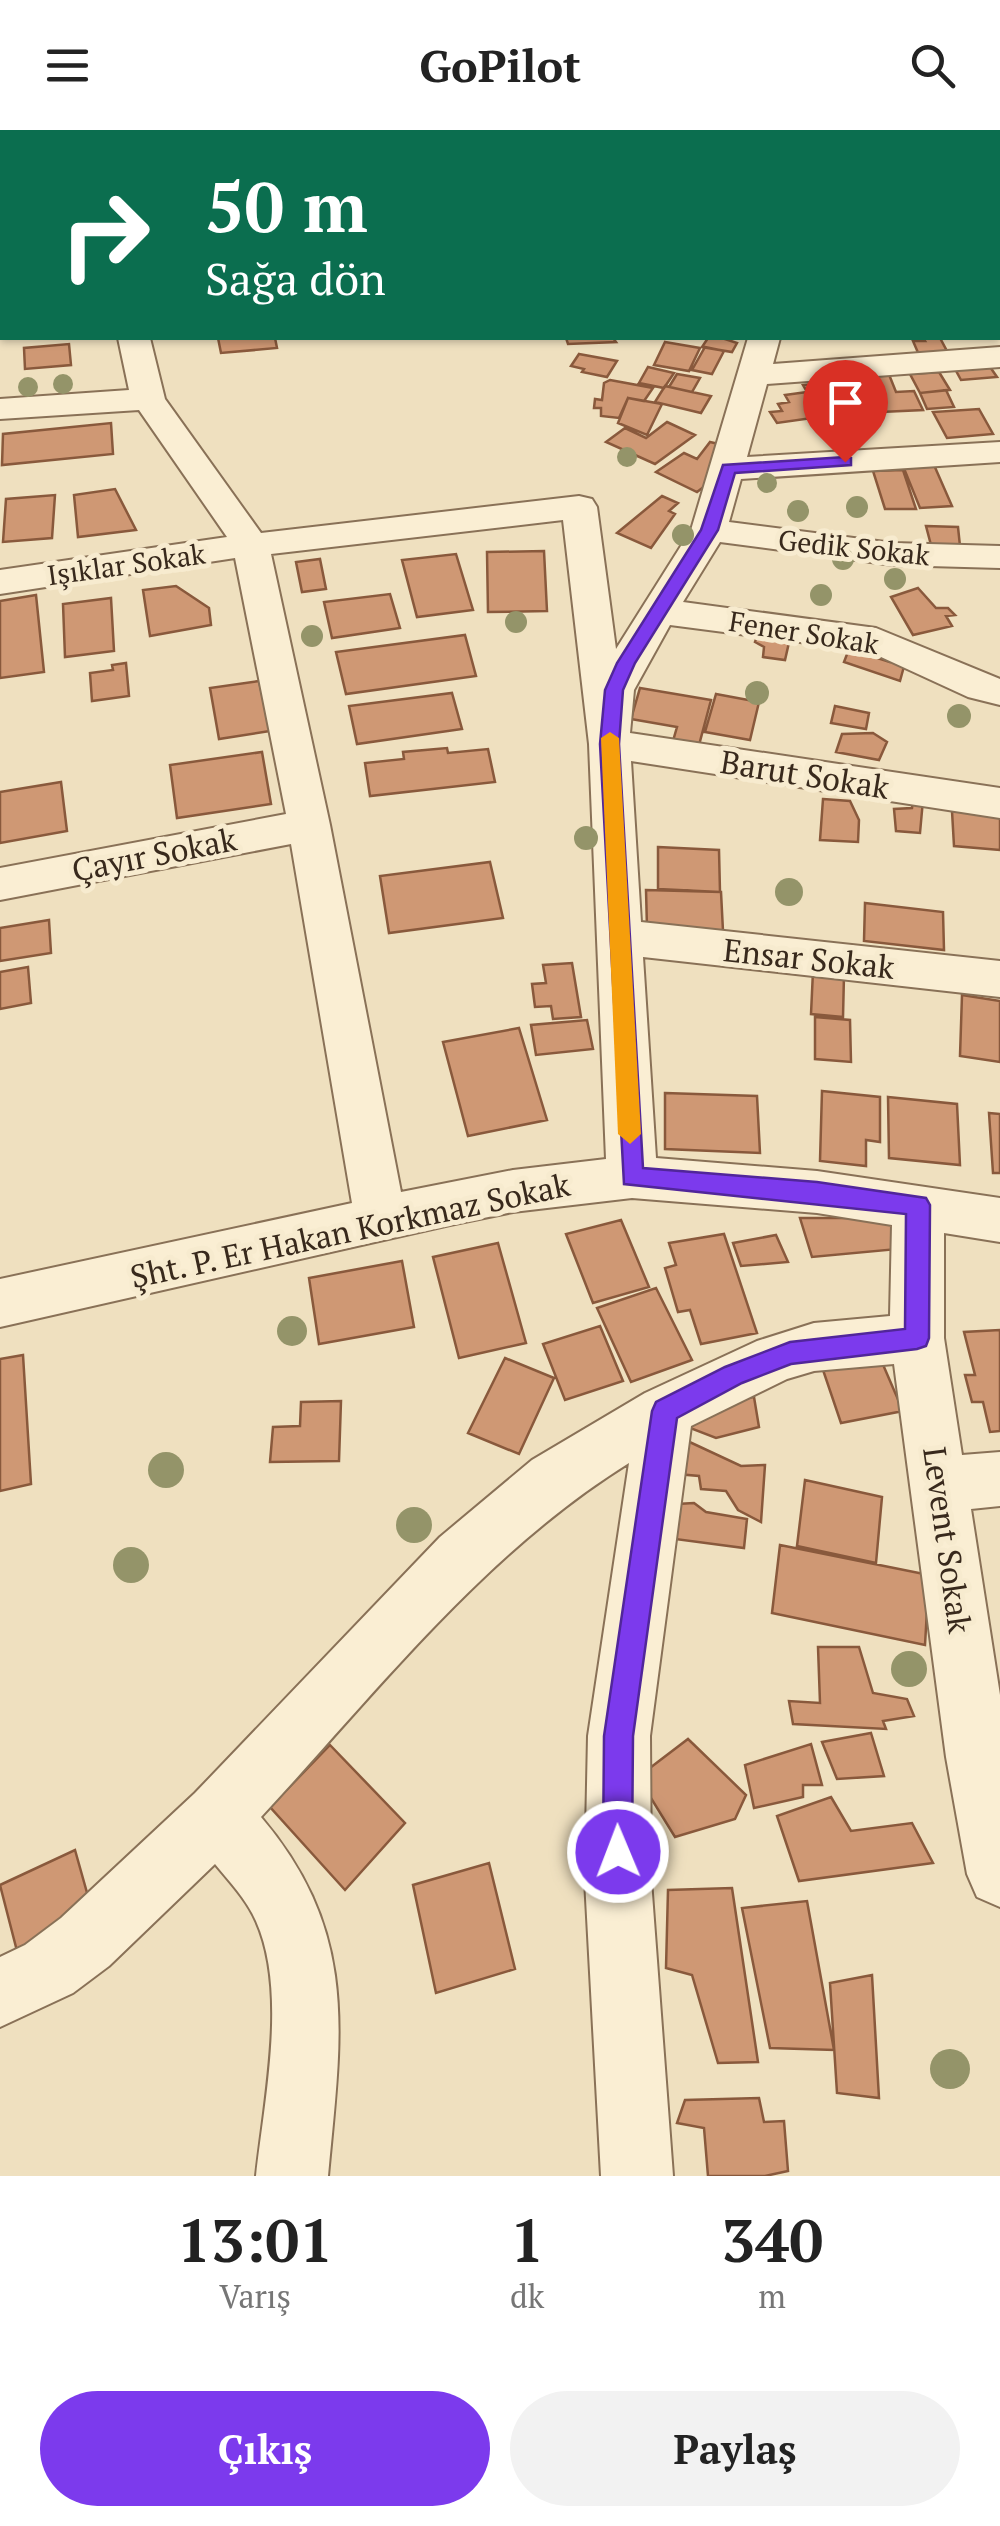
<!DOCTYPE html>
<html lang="tr">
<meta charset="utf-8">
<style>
body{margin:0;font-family:"PT Serif",serif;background:#f2f2f2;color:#222;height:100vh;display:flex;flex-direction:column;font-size:38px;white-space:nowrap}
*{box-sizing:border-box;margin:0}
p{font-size:32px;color:#767676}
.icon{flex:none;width:55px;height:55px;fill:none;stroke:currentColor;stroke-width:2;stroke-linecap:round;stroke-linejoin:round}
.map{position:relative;height:2046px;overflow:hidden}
.side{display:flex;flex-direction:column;background:#fff;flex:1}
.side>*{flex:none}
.banner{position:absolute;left:0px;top:0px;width:1000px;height:210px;box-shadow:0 2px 8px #0004;background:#0b6e4f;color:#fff;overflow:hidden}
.pin{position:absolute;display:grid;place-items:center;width:85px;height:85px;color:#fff;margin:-102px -42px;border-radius:50% 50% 50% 0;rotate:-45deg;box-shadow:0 0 10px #0007}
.pin .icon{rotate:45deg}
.me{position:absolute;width:110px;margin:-55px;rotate:359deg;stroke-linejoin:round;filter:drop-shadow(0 0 8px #0008)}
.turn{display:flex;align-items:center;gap:35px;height:210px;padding:0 40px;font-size:45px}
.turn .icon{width:130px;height:130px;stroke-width:2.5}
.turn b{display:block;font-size:70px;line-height:85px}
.eta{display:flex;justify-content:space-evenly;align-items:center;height:170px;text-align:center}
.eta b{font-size:60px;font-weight:800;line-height:70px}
.cta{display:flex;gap:20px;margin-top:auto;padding:20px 40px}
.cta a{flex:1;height:115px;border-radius:60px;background:#7c3aed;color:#fff;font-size:40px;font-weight:800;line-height:115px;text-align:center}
.cta a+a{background:#f2f2f2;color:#222}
header{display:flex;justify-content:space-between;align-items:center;height:130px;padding:0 40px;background:#fff;font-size:45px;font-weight:800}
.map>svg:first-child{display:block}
.building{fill:#cf9874;stroke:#89593c;stroke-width:2.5}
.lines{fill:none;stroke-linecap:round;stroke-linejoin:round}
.minor-casing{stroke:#897157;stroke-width:4}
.minor{fill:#faeed3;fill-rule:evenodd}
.tree{fill:#949469}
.route{fill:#7c3aed;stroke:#51269a;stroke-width:2.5}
.slow{fill:#f59e0b}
.labels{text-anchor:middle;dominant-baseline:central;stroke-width:10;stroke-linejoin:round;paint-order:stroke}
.far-street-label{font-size:28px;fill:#38291c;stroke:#f7ebcf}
.street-label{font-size:32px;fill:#38291c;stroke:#f7ebcf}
</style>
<header><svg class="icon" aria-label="menu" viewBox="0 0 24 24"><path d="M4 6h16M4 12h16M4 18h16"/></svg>GoPilot<svg class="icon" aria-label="search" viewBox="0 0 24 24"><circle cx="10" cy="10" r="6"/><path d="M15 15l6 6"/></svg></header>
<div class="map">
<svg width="1000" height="2046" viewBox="0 0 1000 2046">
<rect width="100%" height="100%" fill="#efe0bf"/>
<path class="building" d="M 218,208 L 275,208 L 277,218 L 221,223 Z
M 566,208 L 613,208 L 616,212 L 568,214 Z
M 708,208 L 722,208 L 737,213 L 732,222 L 702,217 Z
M 923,208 L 940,208 L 948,223 L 919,225 L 913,211 L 925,211 Z
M 665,212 L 700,218 L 689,241 L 654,235 Z
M 69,214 L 71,235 L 25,239 L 24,218 Z
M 705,217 L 724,221 L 712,244 L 692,240 Z
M 579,224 L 617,231 L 607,247 L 582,242 L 584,239 L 571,236 Z
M 988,234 L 997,247 L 961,250 L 954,237 Z
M 648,237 L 674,243 L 664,258 L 639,253 Z
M 888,242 L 896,262 L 914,261 L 923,280 L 881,282 L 865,244 Z
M 939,242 L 950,260 L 920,263 L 910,244 Z
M 677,244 L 700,248 L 692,262 L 669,257 Z
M 610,250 L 653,258 L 644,271 L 628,268 L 619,288 L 601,286 L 601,278 L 594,278 L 595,269 L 602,270 L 604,253 Z
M 867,253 L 879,282 L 847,284 L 836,254 Z
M 813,254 L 833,285 L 777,293 L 770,282 L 782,281 L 778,274 L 789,272 L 785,265 L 807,262 L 803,255 Z
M 665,256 L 692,262 L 711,266 L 701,283 L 655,272 Z
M 946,260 L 954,277 L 927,279 L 920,263 Z
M 628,268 L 662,274 L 647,305 L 618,293 Z
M 979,279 L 993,304 L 947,308 L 933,282 Z
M 667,292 L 695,305 L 655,334 L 606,312 L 625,298 L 646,308 Z
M 111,293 L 113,324 L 2,335 L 3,304 Z
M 710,312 L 723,315 L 714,349 L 697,362 L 656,342 L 684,323 L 697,329 Z
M 934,335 L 952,376 L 920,378 L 903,336 Z
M 903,340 L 916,379 L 885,379 L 873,341 Z
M 115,359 L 136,400 L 78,407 L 74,365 Z
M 55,365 L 52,408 L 3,412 L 6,369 Z
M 662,366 L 678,373 L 669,381 L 675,384 L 651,418 L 617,403 Z
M 926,396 L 958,397 L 960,416 L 931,415 Z
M 544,421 L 547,481 L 488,482 L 487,422 Z
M 456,424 L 473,480 L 417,487 L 402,430 Z
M 320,429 L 326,459 L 302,462 L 296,432 Z
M 176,456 L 209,478 L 211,495 L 150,506 L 143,460 Z
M 918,458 L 936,478 L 948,478 L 955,485 L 946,486 L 952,496 L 913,505 L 891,467 Z
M 390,464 L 400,498 L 332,508 L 324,472 Z
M 36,465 L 44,542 L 0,548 L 0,471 Z
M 111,468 L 114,521 L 65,527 L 63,474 Z
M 758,504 L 790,508 L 785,530 L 763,527 L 764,517 L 755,512 Z
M 465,505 L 476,546 L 346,564 L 336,522 Z
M 849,519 L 890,532 L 895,527 L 906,529 L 900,551 L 844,532 Z
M 126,533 L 129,566 L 92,571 L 90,543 L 113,540 L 112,535 Z
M 259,551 L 270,601 L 219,609 L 210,558 Z
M 640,558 L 711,570 L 699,615 L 673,611 L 677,597 L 631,589 Z
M 452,563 L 462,599 L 357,614 L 349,576 Z
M 716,564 L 759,572 L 750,610 L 705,602 Z
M 835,576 L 869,583 L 866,599 L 831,593 Z
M 873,603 L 887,612 L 879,630 L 836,622 L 842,604 Z
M 447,618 L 448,623 L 488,619 L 495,652 L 370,666 L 365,633 L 404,629 L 403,622 Z
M 262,622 L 271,674 L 177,688 L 170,635 Z
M 61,652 L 67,701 L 0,713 L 0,662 Z
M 823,669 L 850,671 L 859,690 L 858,712 L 820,710 Z
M 923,670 L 920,703 L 896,701 L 894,679 L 912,678 L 913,671 Z
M 952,681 L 1000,685 L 1000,720 L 954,716 Z
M 658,717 L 719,720 L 720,762 L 658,759 Z
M 490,732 L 503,788 L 389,803 L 380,746 Z
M 646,760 L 721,762 L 723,801 L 647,798 Z
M 865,773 L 943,782 L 944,820 L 864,811 Z
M 49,790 L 51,823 L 0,831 L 0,798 Z
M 572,833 L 581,887 L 553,889 L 551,876 L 535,877 L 532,854 L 546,853 L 543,835 Z
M 28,837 L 31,873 L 0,879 L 0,842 Z
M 813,841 L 844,845 L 843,887 L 811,884 Z
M 962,865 L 1000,871 L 1000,932 L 960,926 Z
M 815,887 L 850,890 L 851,932 L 815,929 Z
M 587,890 L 593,919 L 536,925 L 531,895 Z
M 519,898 L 547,990 L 468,1006 L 443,912 Z
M 822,961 L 880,967 L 880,1012 L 866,1010 L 866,1036 L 820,1031 Z
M 665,963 L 757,966 L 760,1023 L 665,1019 Z
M 888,967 L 957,974 L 960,1035 L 889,1028 Z
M 989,983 L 1000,984 L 1000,1043 L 993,1043 Z
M 800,1088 L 891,1088 L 898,1119 L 812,1127 Z
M 621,1090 L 649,1157 L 593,1173 L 566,1104 Z
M 724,1104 L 757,1203 L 701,1214 L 690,1180 L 678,1182 L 665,1138 L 676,1135 L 669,1113 Z
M 776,1105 L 788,1132 L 741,1136 L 733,1113 Z
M 498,1113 L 526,1213 L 459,1228 L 433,1127 Z
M 402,1131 L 414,1197 L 319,1214 L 309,1148 Z
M 656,1158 L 692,1230 L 631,1252 L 597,1178 Z
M 600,1196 L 623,1251 L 565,1270 L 543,1214 Z
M 1000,1200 L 1000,1301 L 990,1302 L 983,1272 L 972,1272 L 965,1245 L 975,1245 L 964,1202 Z
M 23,1225 L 31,1354 L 0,1361 L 0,1229 Z
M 505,1228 L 554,1248 L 519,1324 L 468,1303 Z
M 881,1230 L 903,1281 L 841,1293 L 823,1240 Z
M 754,1267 L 759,1297 L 716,1308 L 690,1298 L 690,1286 L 720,1272 Z
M 341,1271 L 339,1331 L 270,1332 L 273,1297 L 300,1296 L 301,1272 Z
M 681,1308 L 741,1336 L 765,1335 L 761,1392 L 738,1380 L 726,1361 L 701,1359 L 699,1346 L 677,1344 Z
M 805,1350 L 882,1367 L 876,1433 L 797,1416 Z
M 694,1373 L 706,1382 L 747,1389 L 744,1418 L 675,1409 L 677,1374 Z
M 780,1415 L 929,1445 L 925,1515 L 772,1483 Z
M 818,1517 L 859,1517 L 873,1563 L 907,1569 L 914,1586 L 883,1591 L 886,1599 L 793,1594 L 789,1571 L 820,1573 Z
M 871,1603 L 884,1646 L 837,1649 L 822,1612 Z
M 688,1609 L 746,1665 L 735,1689 L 675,1707 L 638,1647 Z
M 811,1614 L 822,1655 L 803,1655 L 803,1667 L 754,1678 L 745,1635 Z
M 330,1615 L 405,1693 L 345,1760 L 270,1677 Z
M 831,1667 L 851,1701 L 912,1693 L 933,1733 L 799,1751 L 777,1686 Z
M 75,1720 L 93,1784 L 17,1821 L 0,1755 Z
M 489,1733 L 515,1839 L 436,1863 L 413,1755 Z
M 732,1758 L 758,1932 L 718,1933 L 692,1845 L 666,1838 L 668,1760 Z
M 807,1771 L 834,1920 L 770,1918 L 742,1778 Z
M 872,1845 L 879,1968 L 837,1963 L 830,1853 Z
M 759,1968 L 764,1992 L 784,1991 L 788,2041 L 765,2046 L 708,2046 L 704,1998 L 677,1993 L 685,1970 Z"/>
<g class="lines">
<defs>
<path id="minor" d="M 375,0 L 403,0 L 404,2 L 377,2 Z
M 735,0 L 763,0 L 765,2 L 737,2 Z
M 0,79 L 2,79 L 2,97 L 0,97 Z
M 998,82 L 1000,83 L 1000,102 L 998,101 Z
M 118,208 L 150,208 L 165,269 L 261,403 L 579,366 L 592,369 L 597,377 L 616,519 L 691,400 L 748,208 L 780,208 L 773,234 L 1000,217 L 1000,237 L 767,254 L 747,327 L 1000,312 L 1000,332 L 741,349 L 729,392 L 893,413 L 1000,416 L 1000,438 L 893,435 L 720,412 L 683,472 L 876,498 L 1000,549 L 1000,575 L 968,567 L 868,521 L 670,495 L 634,560 L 630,603 L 1000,658 L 1000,688 L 631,631 L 641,792 L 1000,831 L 1000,867 L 643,827 L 656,1028 L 817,1041 L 1000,1068 L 1000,1112 L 944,1103 L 944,1208 L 962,1325 L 1000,1322 L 1000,1376 L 971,1379 L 1000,1565 L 1000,1777 L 977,1767 L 967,1744 L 946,1627 L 894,1234 L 814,1241 L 787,1249 L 691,1296 L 650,1606 L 651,1750 L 673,2046 L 601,2046 L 585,1750 L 588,1606 L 629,1333 C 484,1423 376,1563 261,1687 C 360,1804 341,1905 328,2046 L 256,2046 C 264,1971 288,1862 256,1791 C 247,1770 229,1751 215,1734 L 109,1836 L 73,1863 L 0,1897 L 0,1827 L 25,1815 L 61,1788 L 195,1663 L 440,1407 L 532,1330 L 645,1263 L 757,1211 L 814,1193 L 890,1186 L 892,1095 L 817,1083 L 632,1068 L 513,1082 L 450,1095 L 0,1197 L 0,1149 L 352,1073 L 291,714 L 0,770 L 0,738 L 286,684 L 235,428 L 0,464 L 0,440 L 227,407 L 139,280 L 0,289 L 0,269 L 129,260 ZM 563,390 L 589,614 L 606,1029 L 513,1040 L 401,1062 L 330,695 L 271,424 Z"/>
</defs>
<use href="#minor" class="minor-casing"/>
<use href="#minor" class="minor"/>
</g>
<g class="tree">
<circle cx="63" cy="254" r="10"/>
<circle cx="28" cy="257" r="10"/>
<circle cx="627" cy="327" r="10"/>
<circle cx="767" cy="353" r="10"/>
<circle cx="857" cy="377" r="11"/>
<circle cx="798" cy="381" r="11"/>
<circle cx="683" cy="405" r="11"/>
<circle cx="843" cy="429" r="11"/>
<circle cx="895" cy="449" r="11"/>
<circle cx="821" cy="465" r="11"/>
<circle cx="516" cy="492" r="11"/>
<circle cx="312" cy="506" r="11"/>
<circle cx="757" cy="563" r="12"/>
<circle cx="959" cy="586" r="12"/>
<circle cx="586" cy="708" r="12"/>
<circle cx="789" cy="762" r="14"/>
<circle cx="292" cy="1201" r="15"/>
<circle cx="166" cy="1340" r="18"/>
<circle cx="414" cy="1395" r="18"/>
<circle cx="131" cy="1435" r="18"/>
<circle cx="909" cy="1539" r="18"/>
<circle cx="950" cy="1939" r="20"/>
</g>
<path class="route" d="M 845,327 L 851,328 L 851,335 L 735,343 L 718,400 L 635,533 L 623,560 L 619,614 L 643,1038 L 817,1052 L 926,1068 L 930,1075 L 929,1208 L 926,1216 L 917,1219 L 791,1234 L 742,1253 L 677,1288 L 633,1606 L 632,1722 L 628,1732 L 618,1737 L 607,1732 L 603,1722 L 604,1606 L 652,1281 L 656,1272 L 725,1237 L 790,1212 L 905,1199 L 906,1084 L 624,1054 L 600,614 L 605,560 L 617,533 L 701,400 L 723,335 Z"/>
<path class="slow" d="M 610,602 L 619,608 L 641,1004 L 630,1014 L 618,1004 L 601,608 Z"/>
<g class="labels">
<g class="far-street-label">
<text transform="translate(854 417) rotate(6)">Gedik Sokak</text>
<text transform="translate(126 434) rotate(-8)">Işıklar Sokak</text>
<text transform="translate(804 502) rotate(9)">Fener Sokak</text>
</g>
<g class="street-label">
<text transform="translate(805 644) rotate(9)">Barut Sokak</text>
<text transform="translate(154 724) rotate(-11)">Çayır Sokak</text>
<text transform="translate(809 828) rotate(6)">Ensar Sokak</text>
<text transform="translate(350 1100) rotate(-12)">Şht. P. Er Hakan Korkmaz Sokak</text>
<text transform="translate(948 1410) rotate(82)">Levent Sokak</text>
</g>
</g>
</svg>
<div class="pin" style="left:845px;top:332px;background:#d93025"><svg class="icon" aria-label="arrive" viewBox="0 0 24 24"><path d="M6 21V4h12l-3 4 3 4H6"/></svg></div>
<svg class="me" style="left:618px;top:1722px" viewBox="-20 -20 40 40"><circle r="17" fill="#7c3aed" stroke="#fff" stroke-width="3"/><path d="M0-11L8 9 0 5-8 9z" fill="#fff"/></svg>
<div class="banner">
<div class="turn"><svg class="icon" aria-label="right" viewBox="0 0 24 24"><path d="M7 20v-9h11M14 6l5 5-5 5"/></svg><div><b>50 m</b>Sağa dön</div></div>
</div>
</div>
<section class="side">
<div class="eta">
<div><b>13:01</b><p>Varış</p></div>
<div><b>1</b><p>dk</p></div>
<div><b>340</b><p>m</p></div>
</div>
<div class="cta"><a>Çıkış</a><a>Paylaş</a></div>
</section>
